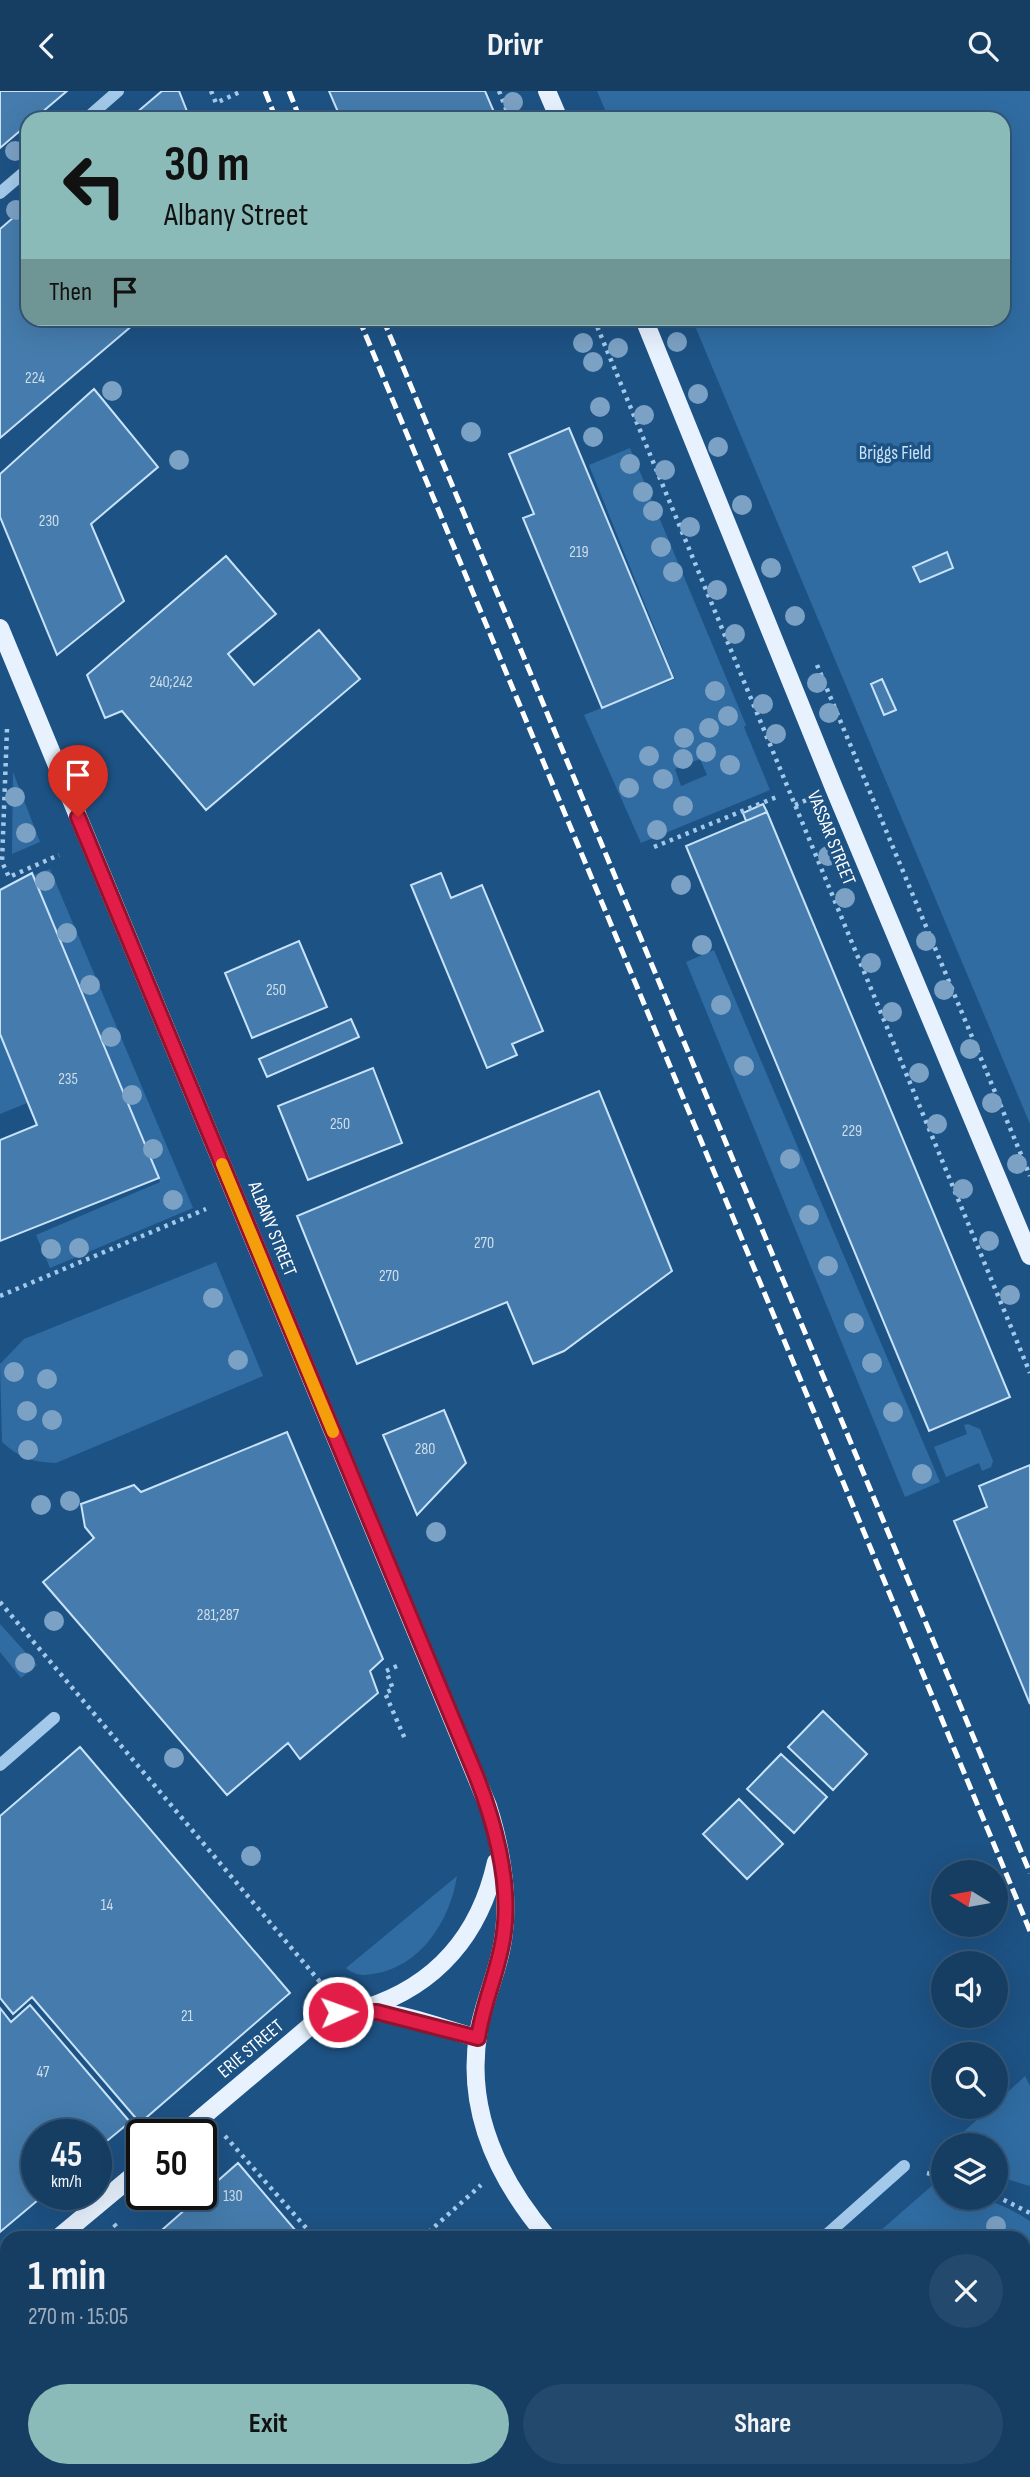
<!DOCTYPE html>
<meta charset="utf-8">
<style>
body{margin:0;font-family:"Sofia Sans Condensed",sans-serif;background:#23496c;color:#f1f3f6;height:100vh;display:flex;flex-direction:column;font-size:26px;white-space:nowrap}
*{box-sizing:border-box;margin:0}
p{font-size:23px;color:#9eaebe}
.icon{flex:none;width:38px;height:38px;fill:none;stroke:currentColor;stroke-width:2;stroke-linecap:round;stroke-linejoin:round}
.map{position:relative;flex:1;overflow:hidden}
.details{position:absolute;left:0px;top:2140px;width:1031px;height:247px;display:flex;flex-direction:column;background:#163e63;border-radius:21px 21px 0 0;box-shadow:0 7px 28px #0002,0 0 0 2px #355778}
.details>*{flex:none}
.guide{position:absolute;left:21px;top:21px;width:989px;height:214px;border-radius:21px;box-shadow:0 7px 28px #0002,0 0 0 2px #355778;background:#8bbbb9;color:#111;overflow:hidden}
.needle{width:46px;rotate:281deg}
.buttons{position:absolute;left:931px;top:1769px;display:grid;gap:14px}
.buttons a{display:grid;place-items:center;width:77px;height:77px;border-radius:50%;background:#163e63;box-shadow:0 7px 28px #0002,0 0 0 2px #355778;font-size:35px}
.speed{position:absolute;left:21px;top:2028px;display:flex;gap:14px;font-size:35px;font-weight:700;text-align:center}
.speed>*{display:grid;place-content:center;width:91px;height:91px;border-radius:50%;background:#163e63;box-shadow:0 7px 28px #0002,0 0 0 2px #355778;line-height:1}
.speed small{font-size:18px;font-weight:400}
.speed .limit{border:4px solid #111;border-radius:10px;background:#fff;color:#111}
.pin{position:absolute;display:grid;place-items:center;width:60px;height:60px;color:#fff;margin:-72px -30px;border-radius:50% 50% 50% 0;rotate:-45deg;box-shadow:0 0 7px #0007}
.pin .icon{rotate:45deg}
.me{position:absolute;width:77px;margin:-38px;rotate:88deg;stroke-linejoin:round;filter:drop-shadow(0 0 5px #0008)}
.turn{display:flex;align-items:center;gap:24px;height:147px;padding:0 28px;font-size:32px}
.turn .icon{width:91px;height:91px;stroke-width:2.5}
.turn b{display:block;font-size:49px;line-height:60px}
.then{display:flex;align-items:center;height:66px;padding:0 28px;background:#0003;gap:14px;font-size:26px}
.round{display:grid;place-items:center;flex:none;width:74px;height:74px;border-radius:37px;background:#23496c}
.head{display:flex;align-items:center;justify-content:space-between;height:119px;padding:0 28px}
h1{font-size:42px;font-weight:700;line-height:52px}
.button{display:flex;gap:14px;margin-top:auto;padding:14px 28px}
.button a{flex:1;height:80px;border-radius:42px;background:#8bbbb9;color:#111;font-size:28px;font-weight:700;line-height:80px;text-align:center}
.button a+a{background:#23496c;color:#f1f3f6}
header{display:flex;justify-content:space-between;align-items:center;height:91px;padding:0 28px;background:#163e63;font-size:32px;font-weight:700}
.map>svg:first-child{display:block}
.green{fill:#306ca2;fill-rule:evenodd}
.building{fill:#457cad;stroke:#c8e2f8;stroke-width:2}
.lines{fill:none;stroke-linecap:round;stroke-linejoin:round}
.path{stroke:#a3c9ea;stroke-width:4.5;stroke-dasharray:3.5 5;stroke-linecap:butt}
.minor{stroke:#a3c9ea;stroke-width:12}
.major{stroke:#e7f2fe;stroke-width:18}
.rail{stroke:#fff;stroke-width:5;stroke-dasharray:12 5;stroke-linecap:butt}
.tree{fill:#7ba1c4}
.route-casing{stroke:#92132f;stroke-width:18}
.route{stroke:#e11d48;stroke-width:12}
.slow{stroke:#f59e0b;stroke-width:12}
.labels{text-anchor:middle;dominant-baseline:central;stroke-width:7;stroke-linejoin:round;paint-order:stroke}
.number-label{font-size:16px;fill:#d0deea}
.park-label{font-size:19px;fill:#c8e2f8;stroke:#1d5284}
.street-label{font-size:19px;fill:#fff;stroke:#1d5284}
</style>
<header><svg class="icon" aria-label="back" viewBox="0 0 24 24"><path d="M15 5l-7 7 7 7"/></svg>Drivr<svg class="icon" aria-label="search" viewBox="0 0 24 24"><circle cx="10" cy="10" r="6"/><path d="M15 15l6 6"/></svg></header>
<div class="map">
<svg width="1030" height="2386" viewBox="0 0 1030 2386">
<rect width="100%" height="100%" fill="#1d5284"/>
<path class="green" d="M 597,0 L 1030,0 L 1030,1033 L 692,228 L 1003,228 L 1003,28 L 609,28 Z
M 630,357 L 746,634 L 744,636 L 770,699 L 641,752 L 584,624 L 675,588 L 589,374 ZM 700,668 L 707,684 L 681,695 L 675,678 Z
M 13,681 L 40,751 L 12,763 Z
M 50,778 L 193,1117 L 50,1177 L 36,1144 L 160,1091 L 32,785 Z
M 714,859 L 940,1391 L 905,1406 L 686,871 Z
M 0,941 L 27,1012 L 0,1023 Z
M 216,1171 L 263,1285 L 56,1372 C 32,1371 20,1367 2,1351 L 0,1273 L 24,1248 Z
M 968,1333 L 980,1338 L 993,1370 L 991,1376 L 982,1380 L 979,1372 L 946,1386 L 934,1356 L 967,1343 L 964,1334 Z
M 0,1533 L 37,1574 L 21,1587 L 0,1561 Z
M 457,1785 C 450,1830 420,1877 372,1883 C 362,1885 354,1884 346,1877 Z
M 1025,1985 L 1030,1995 L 1030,2095 L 996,2085 L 996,2054 L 949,2054 L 991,2016 L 996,2016 L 996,2012 Z
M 935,2092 L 943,2095 L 943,2107 C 985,2107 994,2108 1030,2130 L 1030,2386 L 836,2386 L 831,2380 L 1024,2380 L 1024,2147 L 872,2147 Z"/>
<path class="building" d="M 0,0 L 67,0 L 34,28 L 28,28 L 28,33 L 0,57 Z
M 162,0 L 179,0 L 190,28 L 129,28 Z
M 329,0 L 485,0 L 497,28 L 341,28 Z
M 28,114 L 28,228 L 140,228 L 0,347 L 0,138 Z
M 94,298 L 158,376 L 91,433 L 124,510 L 57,564 L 0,426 L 0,383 Z
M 569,337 L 673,587 L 602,617 L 523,427 L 534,423 L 509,363 Z
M 947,461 L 953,477 L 920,491 L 913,476 Z
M 226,465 L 276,523 L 228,563 L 254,594 L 319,539 L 360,588 L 206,719 L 122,620 L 105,627 L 87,584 Z
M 882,588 L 896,619 L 884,624 L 871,593 Z
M 763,713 L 767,721 L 746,730 L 743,722 Z
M 767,721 L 1010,1306 L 929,1340 L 686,755 Z
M 32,782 L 159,1087 L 0,1150 L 0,1049 L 37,1034 L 0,943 L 0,799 Z
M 441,782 L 451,807 L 482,794 L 543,940 L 512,953 L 517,964 L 487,977 L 411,794 Z
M 299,850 L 327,916 L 252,947 L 225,882 Z
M 351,928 L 359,946 L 267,986 L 259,968 Z
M 373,977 L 402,1052 L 308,1089 L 278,1015 Z
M 599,1000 L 672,1180 L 564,1260 L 533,1273 L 507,1211 L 357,1273 L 297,1125 Z
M 444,1319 L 466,1372 L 417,1424 L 383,1344 Z
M 287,1341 L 383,1568 L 370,1580 L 378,1602 L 300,1668 L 288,1652 L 227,1704 L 43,1491 L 94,1447 L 85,1436 L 81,1413 L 134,1394 L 141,1401 Z
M 1030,1374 L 1030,1613 L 954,1430 L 987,1416 L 979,1395 Z
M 823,1620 L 867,1663 L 833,1699 L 788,1656 Z
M 80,1656 L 290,1902 L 140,2032 L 32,1906 L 13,1923 L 0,1907 L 0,1725 Z
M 781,1663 L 827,1706 L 794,1742 L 747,1698 Z
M 739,1708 L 783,1753 L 747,1788 L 703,1743 Z
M 30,1914 L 130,2031 L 96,2059 L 96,2044 L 37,2044 L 37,2104 L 44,2104 L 0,2141 L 0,1917 L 11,1931 Z
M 238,2072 L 302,2147 L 171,2147 L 163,2138 Z
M 7,2271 L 7,2380 L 258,2380 L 263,2386 L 0,2386 L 0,2277 Z
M 373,2380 L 676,2380 L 681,2386 L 378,2386 Z"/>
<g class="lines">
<path class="path" d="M 211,0 L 216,12 L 242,0
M 499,0 L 510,28
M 594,228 L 1030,1282
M 817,574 L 1030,1085
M 7,638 L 2,771 L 9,786 L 59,764
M 795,714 L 811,707
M 654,756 L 779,705
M 0,1205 L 206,1118
M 0,1511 L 326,1898
M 397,1575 L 386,1580 L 393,1598 L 385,1602 L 405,1648
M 225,2045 L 315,2147
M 927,2082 L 943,2086
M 996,2105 L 1030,2122
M 114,2133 L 125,2147
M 422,2147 L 481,2094
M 320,2380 L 325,2386"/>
<path class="minor" d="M 86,28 L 118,0
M 0,102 L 28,78
M 0,1674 L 54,1627
M 823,2147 L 904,2075"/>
<path class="major" d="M 547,0 L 559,28
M 644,228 L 834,697 L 1030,1165
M 0,537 L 488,1715 C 500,1752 509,1801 504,1841 C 501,1872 487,1902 480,1933 C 463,2014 497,2087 548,2147
M 366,1917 C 437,1894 480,1843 496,1771
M 181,2044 L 309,1936 C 360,1901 424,1933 478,1947
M 58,2147 L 142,2077
M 0,2196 L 7,2190
M 746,2380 L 751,2386"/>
<path class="rail" d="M 265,0 L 276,28
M 289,0 L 300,28
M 359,228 L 1030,1840
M 383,228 L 1030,1782"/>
</g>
<g class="tree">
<circle cx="513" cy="11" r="10"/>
<circle cx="15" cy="60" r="10"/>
<circle cx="16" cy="119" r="10"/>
<circle cx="677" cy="251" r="10"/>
<circle cx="583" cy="252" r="10"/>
<circle cx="618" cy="257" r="10"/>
<circle cx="593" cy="271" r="10"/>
<circle cx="112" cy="300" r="10"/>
<circle cx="698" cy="303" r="10"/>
<circle cx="600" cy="316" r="10"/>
<circle cx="644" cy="324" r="10"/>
<circle cx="471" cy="341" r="10"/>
<circle cx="593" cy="346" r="10"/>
<circle cx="718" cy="356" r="10"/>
<circle cx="179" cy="369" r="10"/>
<circle cx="630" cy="373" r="10"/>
<circle cx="665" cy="379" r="10"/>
<circle cx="643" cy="401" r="10"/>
<circle cx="742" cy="414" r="10"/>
<circle cx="653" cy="420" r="10"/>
<circle cx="690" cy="436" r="10"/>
<circle cx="661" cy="456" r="10"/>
<circle cx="771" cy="477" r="10"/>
<circle cx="673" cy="481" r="10"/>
<circle cx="717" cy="499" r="10"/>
<circle cx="795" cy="525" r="10"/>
<circle cx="735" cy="543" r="10"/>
<circle cx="817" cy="592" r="10"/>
<circle cx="715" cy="600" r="10"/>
<circle cx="763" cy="613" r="10"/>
<circle cx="829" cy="622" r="10"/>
<circle cx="728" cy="625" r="10"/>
<circle cx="709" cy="637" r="10"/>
<circle cx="776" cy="643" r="10"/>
<circle cx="684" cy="647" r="10"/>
<circle cx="706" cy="661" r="10"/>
<circle cx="649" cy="665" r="10"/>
<circle cx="683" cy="668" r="10"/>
<circle cx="730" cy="674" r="10"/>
<circle cx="663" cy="688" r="10"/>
<circle cx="629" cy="697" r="10"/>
<circle cx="15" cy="706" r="10"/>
<circle cx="683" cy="715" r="10"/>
<circle cx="657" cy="739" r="10"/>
<circle cx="26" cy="742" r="10"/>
<circle cx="828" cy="765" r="10"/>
<circle cx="45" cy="790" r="10"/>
<circle cx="681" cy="794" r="10"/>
<circle cx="845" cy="807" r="10"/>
<circle cx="67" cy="842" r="10"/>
<circle cx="926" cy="850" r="10"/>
<circle cx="702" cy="854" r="10"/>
<circle cx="871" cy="872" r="10"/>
<circle cx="90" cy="894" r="10"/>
<circle cx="944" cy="899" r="10"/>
<circle cx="721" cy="914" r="10"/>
<circle cx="892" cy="921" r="10"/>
<circle cx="111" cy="946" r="10"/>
<circle cx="970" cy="958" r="10"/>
<circle cx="744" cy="975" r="10"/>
<circle cx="919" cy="982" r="10"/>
<circle cx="132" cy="1004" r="10"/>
<circle cx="992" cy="1012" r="10"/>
<circle cx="937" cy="1033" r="10"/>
<circle cx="153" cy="1058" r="10"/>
<circle cx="790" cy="1068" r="10"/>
<circle cx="1017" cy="1073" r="10"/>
<circle cx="963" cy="1098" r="10"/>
<circle cx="173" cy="1109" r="10"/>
<circle cx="809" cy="1124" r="10"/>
<circle cx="989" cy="1150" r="10"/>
<circle cx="79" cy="1157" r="10"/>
<circle cx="51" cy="1158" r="10"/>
<circle cx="828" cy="1175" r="10"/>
<circle cx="1010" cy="1204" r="10"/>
<circle cx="213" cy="1207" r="10"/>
<circle cx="854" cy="1232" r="10"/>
<circle cx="238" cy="1269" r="10"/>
<circle cx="872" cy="1272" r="10"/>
<circle cx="14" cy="1281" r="10"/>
<circle cx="47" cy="1288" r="10"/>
<circle cx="27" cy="1320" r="10"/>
<circle cx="893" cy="1321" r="10"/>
<circle cx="52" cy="1329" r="10"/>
<circle cx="28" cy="1359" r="10"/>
<circle cx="922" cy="1383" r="10"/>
<circle cx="70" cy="1410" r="10"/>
<circle cx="41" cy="1414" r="10"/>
<circle cx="436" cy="1441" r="10"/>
<circle cx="54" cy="1530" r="10"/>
<circle cx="25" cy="1572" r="10"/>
<circle cx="174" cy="1667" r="10"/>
<circle cx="251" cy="1765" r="10"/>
<circle cx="996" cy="2135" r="10"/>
</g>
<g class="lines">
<defs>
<path id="route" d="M 78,726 L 473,1677 C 493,1725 511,1789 504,1841 C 500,1877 483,1911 478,1947 L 377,1921 L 338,1921"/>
</defs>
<use href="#route" class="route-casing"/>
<use href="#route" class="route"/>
<path class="slow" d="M 222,1073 L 333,1341"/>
</g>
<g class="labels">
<g class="number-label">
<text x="35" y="287">224</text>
<text x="49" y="430">230</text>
<text x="579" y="461">219</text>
<text x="171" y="591">240;242</text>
<text x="276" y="899">250</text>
<text x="68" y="988">235</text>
<text x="340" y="1033">250</text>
<text x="852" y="1040">229</text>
<text x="484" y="1152">270</text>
<text x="389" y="1185">270</text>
<text x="425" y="1358">280</text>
<text x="218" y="1524">281;287</text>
<text x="107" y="1814">14</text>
<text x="187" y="1925">21</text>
<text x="43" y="1981">47</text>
<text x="233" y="2105">130</text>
</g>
<g class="park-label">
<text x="895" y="362">Briggs Field</text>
</g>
<g class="street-label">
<text transform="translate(831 747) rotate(68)">VASSAR STREET</text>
<text transform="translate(272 1138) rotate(68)">ALBANY STREET</text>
<text transform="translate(251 1958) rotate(-40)">ERIE STREET</text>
</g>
</g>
</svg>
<div class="buttons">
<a><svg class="needle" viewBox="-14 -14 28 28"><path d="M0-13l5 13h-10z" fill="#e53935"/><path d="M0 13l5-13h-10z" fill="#9eaebe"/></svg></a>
<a><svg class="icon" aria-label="sound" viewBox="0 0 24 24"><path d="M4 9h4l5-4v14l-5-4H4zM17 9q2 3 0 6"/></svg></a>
<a><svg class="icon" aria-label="search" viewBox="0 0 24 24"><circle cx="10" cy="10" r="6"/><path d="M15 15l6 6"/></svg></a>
<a><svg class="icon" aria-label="layers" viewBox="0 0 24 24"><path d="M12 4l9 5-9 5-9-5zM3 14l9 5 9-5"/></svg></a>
</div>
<div class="speed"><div>45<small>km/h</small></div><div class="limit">50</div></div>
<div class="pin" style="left:78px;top:726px;background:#d93025"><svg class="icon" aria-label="arrive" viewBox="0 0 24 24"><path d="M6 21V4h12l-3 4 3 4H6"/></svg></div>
<svg class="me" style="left:338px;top:1921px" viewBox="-20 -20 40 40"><circle r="17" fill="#e11d48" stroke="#fff" stroke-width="3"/><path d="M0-11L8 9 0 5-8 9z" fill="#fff"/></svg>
<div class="guide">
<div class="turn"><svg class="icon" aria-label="left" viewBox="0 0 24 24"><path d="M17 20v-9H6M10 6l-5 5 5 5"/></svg><div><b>30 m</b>Albany Street</div></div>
<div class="then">Then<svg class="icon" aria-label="arrive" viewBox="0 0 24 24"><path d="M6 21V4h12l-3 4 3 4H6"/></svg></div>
</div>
<section class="details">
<div class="head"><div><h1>1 min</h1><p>270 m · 15:05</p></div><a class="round"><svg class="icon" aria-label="close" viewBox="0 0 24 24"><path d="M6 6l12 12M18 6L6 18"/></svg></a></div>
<div class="button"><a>Exit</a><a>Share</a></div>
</section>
</div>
